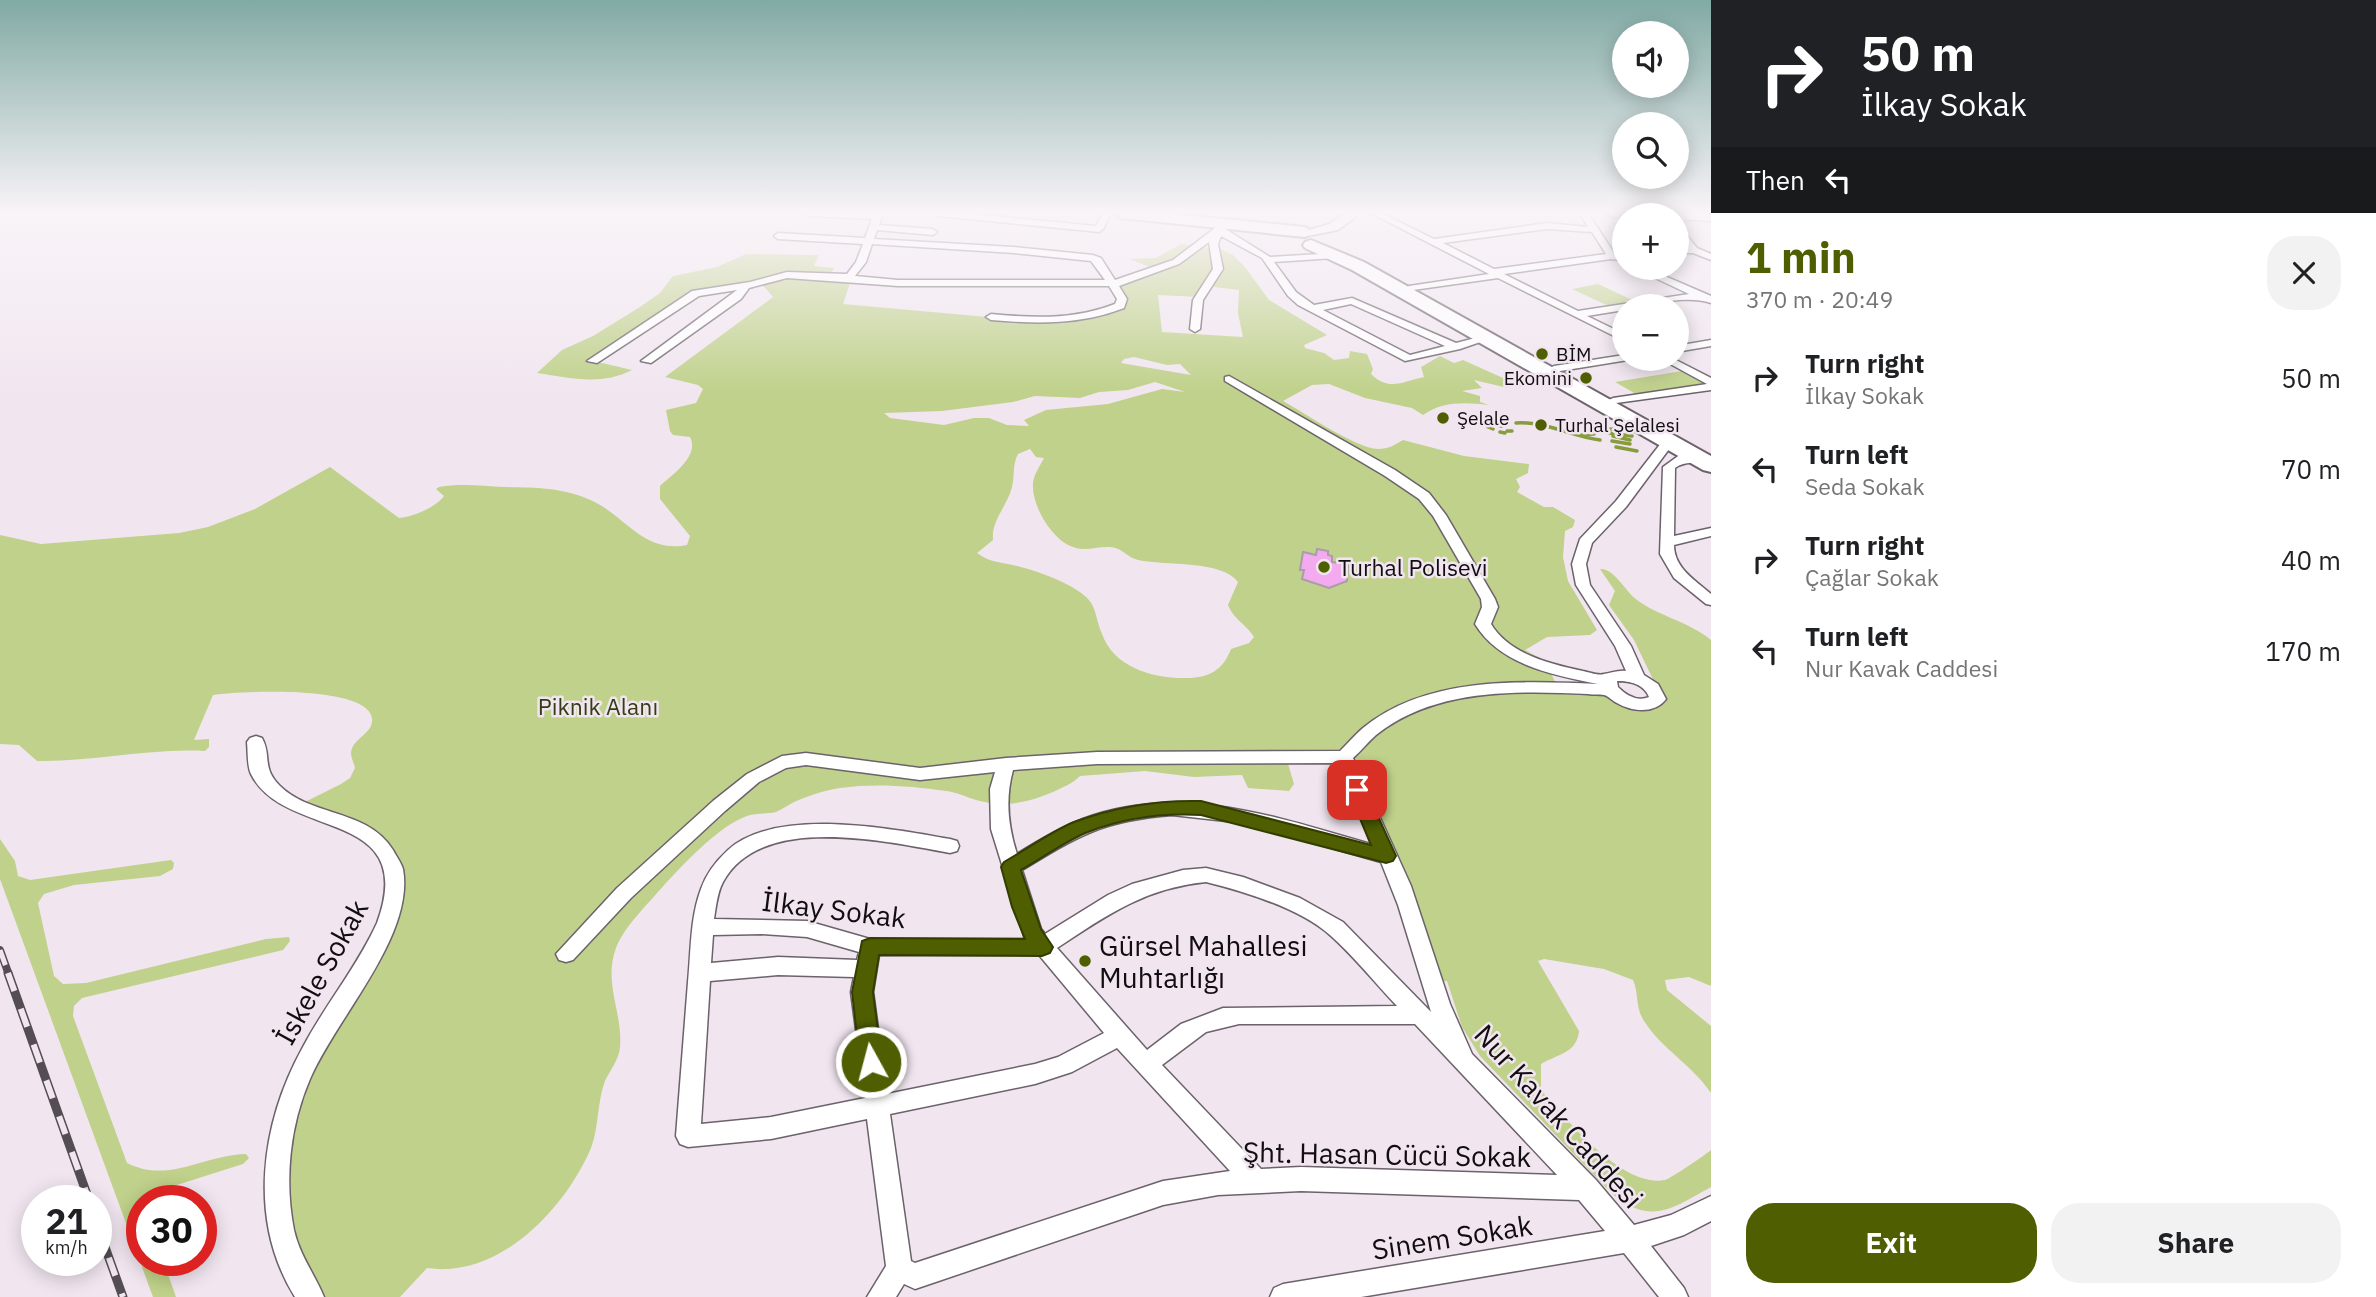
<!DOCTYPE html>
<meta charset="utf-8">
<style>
body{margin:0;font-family:"IBM Plex Sans",sans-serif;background:#f2f2f2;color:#202124;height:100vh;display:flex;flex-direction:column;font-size:26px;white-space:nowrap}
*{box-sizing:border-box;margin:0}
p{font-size:23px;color:#757577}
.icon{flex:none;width:38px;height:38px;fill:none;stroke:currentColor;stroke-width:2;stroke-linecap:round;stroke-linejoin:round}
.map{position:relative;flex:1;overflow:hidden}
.sheet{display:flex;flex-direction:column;background:#fff;width:665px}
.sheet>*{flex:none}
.top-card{background:#202124;color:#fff;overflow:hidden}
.fabs{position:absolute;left:1612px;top:21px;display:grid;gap:14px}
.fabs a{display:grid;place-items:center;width:77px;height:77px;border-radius:50%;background:#fff;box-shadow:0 4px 18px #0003;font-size:35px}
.speed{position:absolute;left:21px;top:1185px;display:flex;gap:14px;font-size:35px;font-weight:700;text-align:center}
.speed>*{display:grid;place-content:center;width:91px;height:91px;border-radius:50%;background:#fff;box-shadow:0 4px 18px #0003;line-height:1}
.speed small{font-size:18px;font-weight:400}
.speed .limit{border:10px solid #d22;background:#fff;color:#111}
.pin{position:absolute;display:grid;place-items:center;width:60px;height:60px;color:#fff;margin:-30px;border-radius:14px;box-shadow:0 4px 10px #0006}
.me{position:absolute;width:77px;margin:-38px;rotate:353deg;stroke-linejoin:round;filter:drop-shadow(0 0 5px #0008)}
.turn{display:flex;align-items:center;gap:24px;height:147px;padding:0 35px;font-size:32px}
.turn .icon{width:91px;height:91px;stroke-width:2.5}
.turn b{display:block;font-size:49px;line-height:60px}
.then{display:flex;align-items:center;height:66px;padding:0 35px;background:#0003;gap:14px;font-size:26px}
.round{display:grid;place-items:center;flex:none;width:74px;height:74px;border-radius:28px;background:#f2f2f2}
.head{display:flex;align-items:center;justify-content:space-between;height:119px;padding:0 35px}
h1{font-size:42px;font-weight:800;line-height:52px;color:#4e5e00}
.cta{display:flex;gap:14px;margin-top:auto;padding:14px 35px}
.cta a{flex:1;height:80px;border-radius:28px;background:#4e5e00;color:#fff;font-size:28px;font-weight:800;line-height:80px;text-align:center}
.cta a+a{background:#f2f2f2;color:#202124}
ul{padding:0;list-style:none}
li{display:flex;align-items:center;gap:21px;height:91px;padding:0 35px}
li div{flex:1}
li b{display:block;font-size:26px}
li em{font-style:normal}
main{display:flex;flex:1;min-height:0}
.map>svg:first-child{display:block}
.green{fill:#bfd18a;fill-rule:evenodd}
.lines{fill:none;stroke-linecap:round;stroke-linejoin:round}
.stream{stroke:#879c3d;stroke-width:3.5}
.building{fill:#f4aaef;stroke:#a99ea8;stroke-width:2}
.street-casing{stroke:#6c626b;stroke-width:3}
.secondary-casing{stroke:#6c626b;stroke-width:3}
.highway-casing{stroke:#6c626b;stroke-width:4}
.street{fill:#fff;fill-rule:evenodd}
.secondary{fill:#fff;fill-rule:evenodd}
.highway{fill:#fff;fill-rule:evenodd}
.rail-far1-casing{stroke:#544e54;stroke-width:8}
.rail-casing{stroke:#544e54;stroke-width:9}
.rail-far1{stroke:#f1e6f0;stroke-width:5;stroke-dasharray:16;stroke-linecap:butt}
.rail{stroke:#f1e6f0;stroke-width:6;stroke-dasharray:19;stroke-linecap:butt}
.route{fill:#4e5e00;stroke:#333d00;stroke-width:2}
.poi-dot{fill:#4e5e00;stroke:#f1e6f0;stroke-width:2.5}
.labels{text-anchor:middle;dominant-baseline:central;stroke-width:5;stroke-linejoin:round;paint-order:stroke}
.far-poi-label{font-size:19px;fill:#110d11;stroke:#f1e6f0;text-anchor:start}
.poi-label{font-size:23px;fill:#110d11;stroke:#f1e6f0;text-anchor:start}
.park-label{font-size:23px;fill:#343d15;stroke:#f1e6f0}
.near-street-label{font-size:28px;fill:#110d11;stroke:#f1e6f0}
.near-poi-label{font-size:28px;fill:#110d11;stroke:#f1e6f0;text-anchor:start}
</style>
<main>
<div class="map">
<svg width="1711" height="1297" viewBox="0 0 1711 1297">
<rect width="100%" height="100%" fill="#f1e6f0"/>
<path class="green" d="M 1181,244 L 1223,250 L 1233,255 L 1245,267 L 1269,300 L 1327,335 L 1304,345 L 1305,348 L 1324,353 L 1334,360 L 1349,358 L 1350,351 L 1367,354 L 1373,369 L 1371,374 C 1389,392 1404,381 1424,377 L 1421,367 L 1440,356 L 1454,363 L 1463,360 L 1523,387 L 1503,384 L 1508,388 L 1474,380 L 1482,388 L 1462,391 L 1480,396 L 1480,402 L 1489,405 C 1466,402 1442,401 1423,415 L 1412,408 L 1365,398 L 1329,384 L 1312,385 L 1283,401 C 1305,413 1355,448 1378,449 C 1388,449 1395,445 1403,440 L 1464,456 L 1529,464 L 1528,473 L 1516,479 L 1520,487 L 1517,492 L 1544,507 L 1553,507 L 1575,520 L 1573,527 L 1565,531 L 1563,557 L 1568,581 L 1597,630 L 1590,635 L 1547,637 L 1525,650 L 1545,661 L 1558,688 L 1610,690 L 1636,704 L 1660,694 L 1634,640 L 1609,605 L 1615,591 L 1600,569 C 1614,568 1625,591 1637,600 C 1660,617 1688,621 1711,640 L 1711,986 L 1689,977 L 1665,980 L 1667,990 L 1711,1026 L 1711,1093 C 1692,1065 1662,1049 1644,1021 C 1635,1007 1639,994 1633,980 L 1604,969 L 1544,959 L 1538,961 L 1579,1031 C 1577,1053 1558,1054 1541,1064 L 1541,1090 C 1567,1120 1622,1188 1665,1180 C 1670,1179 1705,1155 1711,1150 L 1711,1187 C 1671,1209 1651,1226 1611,1193 L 1480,1056 L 1462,1027 L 1447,981 L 1432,983 L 1344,757 L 1286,757 L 1294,784 L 1289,791 L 1248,788 L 1242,775 L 1194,777 L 1145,771 L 1080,776 C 1072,784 1063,787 1053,792 C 1027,803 1004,808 976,800 C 966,797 956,792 946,791 C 912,786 874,783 840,788 C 825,790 808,796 794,802 C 788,805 783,809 776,812 C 767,814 758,813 750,815 C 720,823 678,870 657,893 C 644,908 623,929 616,948 C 603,983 623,1013 620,1047 C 619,1060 610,1070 605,1081 C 597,1102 599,1127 591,1148 C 565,1209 499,1279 427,1268 L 400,1297 L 311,1297 L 290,1259 L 283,1118 L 393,902 L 382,844 L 299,805 L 341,784 L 350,778 L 355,768 C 354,763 351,758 351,753 C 352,738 374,734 372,718 C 367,685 240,691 213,695 L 194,740 L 209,739 L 209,747 L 205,751 C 149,748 93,762 37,761 L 19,745 L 0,744 L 0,535 L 41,544 L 179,533 L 208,527 L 255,509 L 330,467 L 399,518 C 413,517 436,507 444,496 L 436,489 L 439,487 C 462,483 482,486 504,487 C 535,488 558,487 588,499 C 624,513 642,554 687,545 L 690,536 L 660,499 L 660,486 C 672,475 700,456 690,437 L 673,435 L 670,431 L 666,410 L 696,403 L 703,389 L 698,385 L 665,377 L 773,297 L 761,283 L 701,292 L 594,361 L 632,370 C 601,386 571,378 537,373 L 562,350 L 593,336 L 640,307 L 660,293 L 673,276 L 717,267 L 746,254 L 819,255 L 814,266 L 834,268 L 829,278 L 843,278 L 850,283 L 843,304 L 1010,319 L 1076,317 L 1122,303 L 1111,283 L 1154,269 L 1130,259 L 1156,258 ZM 1206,286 L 1239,290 L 1238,313 L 1243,337 L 1162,332 L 1158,295 L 1199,297 ZM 1134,357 L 1167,365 L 1180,364 L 1191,375 L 1121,363 L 1124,359 ZM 1155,382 L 1185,392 L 1162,389 L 1108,404 L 1046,410 L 1024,420 L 1029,426 L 1007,425 L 989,418 L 974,418 L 944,425 L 890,418 L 884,413 L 942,411 L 1013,402 L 1035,396 L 1080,398 L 1099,392 L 1128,390 ZM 1030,449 L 1036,457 L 1044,458 C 1040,466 1034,474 1033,483 C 1031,505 1052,540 1073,547 C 1086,552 1097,546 1110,547 C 1121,547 1128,558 1138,560 C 1166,566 1222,560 1238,582 L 1228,605 C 1233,619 1246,624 1254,637 L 1249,643 L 1231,649 C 1223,670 1209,678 1187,678 C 1155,679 1114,668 1102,634 C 1092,609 1099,603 1072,587 C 1056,578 1034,570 1017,566 C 1002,562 990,563 977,553 L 993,540 C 991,520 1007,507 1012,487 C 1015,475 1012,466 1018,454 Z
M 1598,284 L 1641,304 L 1613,308 L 1572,289 Z
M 1688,370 L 1711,382 L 1711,387 L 1643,398 L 1615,382 Z
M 0,839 L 15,861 L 18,876 L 30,880 L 171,860 L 174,863 L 173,869 L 160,876 L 74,885 L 44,894 L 38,903 L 54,976 L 63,984 L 86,983 L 266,939 L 289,937 L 290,941 L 283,950 L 82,998 L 74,1006 L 73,1016 L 127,1163 C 169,1184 203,1155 246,1154 L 249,1158 L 243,1164 L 161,1190 L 148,1200 L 142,1200 L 142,1260 L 163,1260 L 176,1297 L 153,1297 L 0,879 Z"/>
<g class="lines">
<path class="stream" d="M 1498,418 L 1504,418
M 1516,423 C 1546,421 1570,436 1600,440
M 1490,424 L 1502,426
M 1488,427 L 1493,429
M 1604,430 L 1621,428
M 1507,431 L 1512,431
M 1500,432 L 1505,433
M 1609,433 L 1632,436
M 1579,435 L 1594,434
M 1613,436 L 1630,440
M 1612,441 L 1630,444
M 1616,447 L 1637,451"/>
</g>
<path class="building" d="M 1317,549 L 1328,551 L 1328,555 L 1332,556 L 1332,562 L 1348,565 L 1347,581 L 1329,588 L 1302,579 L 1304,570 L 1300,570 L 1303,552 L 1316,555 Z"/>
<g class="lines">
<defs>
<path id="street" d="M 806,213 L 883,213 L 879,225 L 933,229 L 937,232 L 933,235 L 877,230 L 874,239 L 1014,247 L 1093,255 L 1101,258 L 1115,280 L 1173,260 L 1219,225 L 1270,257 L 1337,253 L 1339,255 L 1334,258 L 1274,262 L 1296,292 L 1314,305 L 1352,298 L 1456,343 L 1487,335 L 1492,338 L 1460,349 L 1405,361 L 1298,305 L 1288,296 L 1262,258 L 1221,236 L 1218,244 L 1223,269 L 1203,300 L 1200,329 L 1195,332 L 1190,329 L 1193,300 L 1213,269 L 1209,242 L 1179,264 L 1119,286 L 1127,299 L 1124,308 C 1080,325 1037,324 991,320 L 986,317 L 991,314 C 1033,318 1075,320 1115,304 L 1117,299 L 1109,286 L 898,286 L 787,278 L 749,288 L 741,299 L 651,363 L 641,361 L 737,290 L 699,296 L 597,363 L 587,361 L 692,291 L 750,282 L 787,272 L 847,274 L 856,262 L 863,244 L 778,239 L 774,236 L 778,233 L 865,238 L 872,219 L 810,216 ZM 872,244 L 1014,253 L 1091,261 L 1105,280 L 898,280 L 855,276 L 866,262 ZM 1351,304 L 1445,346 L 1410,355 L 1323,310 Z
M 935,213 L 962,213 L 1096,226 L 1103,213 L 1111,213 L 1103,229 L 1099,232 L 939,216 Z
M 1371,213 L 1381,213 L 1434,239 L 1547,223 L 1588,227 L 1580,213 L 1588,213 L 1614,253 L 1624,251 L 1624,257 L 1620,260 L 1611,259 L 1504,274 L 1578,311 L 1689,294 L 1634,268 L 1646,268 L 1711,296 L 1711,303 C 1684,294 1652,306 1624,306 L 1624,310 L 1587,316 L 1624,334 L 1624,341 L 1498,278 L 1406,291 L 1404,289 L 1409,286 L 1489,274 ZM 1547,229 L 1592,232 L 1606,254 L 1494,269 L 1443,243 Z
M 1676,222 L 1697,248 L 1711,254 L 1711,260 L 1693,253 L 1676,253 L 1676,247 L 1687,247 L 1676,232 Z
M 1711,340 L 1711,346 L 1676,352 L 1676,346 Z
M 1624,355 L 1624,359 L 1628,360 L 1554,372 L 1548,369 L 1554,366 Z
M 1661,359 L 1674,359 L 1711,378 L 1711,390 L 1609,404 L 1609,400 L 1613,398 L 1707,384 Z
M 1229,376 L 1395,470 L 1429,493 L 1446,515 L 1495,599 L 1498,607 L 1491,624 C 1509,654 1550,664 1583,671 C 1589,672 1598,676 1604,674 C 1612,673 1617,670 1626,671 L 1615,646 L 1576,585 L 1572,564 L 1580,539 L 1616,501 L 1665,438 L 1673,438 L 1675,441 L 1626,507 L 1592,543 L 1586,564 L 1590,585 L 1631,646 L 1644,675 L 1658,684 L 1666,699 C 1655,714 1632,712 1617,703 C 1612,701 1609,696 1604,695 C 1599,694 1593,695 1588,694 C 1517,691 1435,688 1376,735 C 1368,742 1361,751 1353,758 L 1411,886 L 1450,1004 L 1472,1054 L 1596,1180 L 1634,1225 L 1671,1215 L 1711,1196 L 1711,1221 L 1684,1235 L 1651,1246 L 1684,1288 L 1688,1297 L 1659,1297 L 1624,1253 L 1361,1297 L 1270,1297 L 1274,1288 L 1283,1284 L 1605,1231 L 1579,1200 L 1301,1191 L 1218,1195 L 1163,1205 L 915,1289 L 904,1284 L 896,1297 L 867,1297 L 886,1266 L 867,1119 L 771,1139 L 688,1147 L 680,1144 L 676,1136 C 680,1085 684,1034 688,982 C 691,953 690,918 701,889 C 706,874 716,861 728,850 C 777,806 891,829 950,839 L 957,841 L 959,846 L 957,851 L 950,853 C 887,842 761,812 723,882 C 717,893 716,907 714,919 L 807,921 L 870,939 L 1025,939 L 991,829 L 990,789 L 995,772 L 920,780 L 806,765 L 786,768 L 759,782 L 725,811 L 631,898 L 573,960 L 566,962 L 559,960 L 556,954 L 617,888 L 713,801 L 747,774 L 782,756 L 806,753 L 920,768 L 1006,758 L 1097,752 L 1340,751 C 1347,744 1355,735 1363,728 C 1426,676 1521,681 1598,684 C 1553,675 1500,665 1475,624 L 1482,607 L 1481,599 L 1433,516 L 1419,499 L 1385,476 L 1225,381 L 1225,377 ZM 1617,681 C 1630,681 1644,684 1649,697 C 1637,702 1626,695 1618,687 ZM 1338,763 L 1374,845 C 1279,818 1181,782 1083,819 C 1060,828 1038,841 1017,854 C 1008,826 1005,799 1013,770 L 1097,764 ZM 1172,815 L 1244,823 L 1381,862 L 1398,905 L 1431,1012 L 1343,922 L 1300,898 L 1243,877 L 1206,868 L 1183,870 L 1132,884 L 1108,895 L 1045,934 L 1041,929 L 1022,870 C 1079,835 1104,820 1172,815 ZM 1206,882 C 1246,892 1299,908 1330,935 C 1354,956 1375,983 1397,1006 L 1223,1008 L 1181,1024 L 1147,1050 L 1057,948 C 1107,915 1145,888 1206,882 ZM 762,934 L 807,937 L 859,952 L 857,960 L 778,957 L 711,963 L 713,935 ZM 879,955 L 1039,955 L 1104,1033 L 1058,1057 L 1035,1064 L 887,1094 L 873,992 ZM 778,975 L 854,977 L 851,992 L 865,1098 L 771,1117 L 701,1124 L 710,981 ZM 1239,1024 L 1415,1024 L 1557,1175 L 1301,1167 L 1261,1169 L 1162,1065 L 1206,1032 ZM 1117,1048 L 1230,1171 L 1163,1181 L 915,1263 L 911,1261 L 890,1114 L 1035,1084 L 1072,1072 Z
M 1681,454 L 1699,454 L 1705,458 C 1697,465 1686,460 1675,468 L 1674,536 L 1711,528 L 1711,536 L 1674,545 C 1674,568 1695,580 1711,594 L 1711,605 L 1706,604 L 1674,578 L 1660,554 L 1663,467 Z
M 256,736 L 262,738 C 272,756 261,767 280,786 C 312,817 368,809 393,850 C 396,856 401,862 403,869 C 415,936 336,1018 310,1079 C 290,1125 284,1180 294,1230 C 300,1256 314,1273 324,1297 L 295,1297 C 247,1220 261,1123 303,1047 C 325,1005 357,967 377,923 C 420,806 284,841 251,774 C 247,766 248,752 247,742 L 250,738 Z"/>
<path id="secondary" d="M 1347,213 L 1361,213 L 1338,230 L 1308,236 L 1302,232 L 1329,224 Z
M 1606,213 L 1711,213 L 1711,221 L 1676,219 L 1676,215 L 1612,217 Z"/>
<path id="highway" d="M 1113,213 L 1163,213 L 1305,227 L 1313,232 L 1305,237 L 1121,218 Z
M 1311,240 L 1364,262 L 1711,456 L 1711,472 L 1703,470 L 1352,270 L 1305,248 L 1303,245 L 1305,242 Z"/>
</defs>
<use href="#street" class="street-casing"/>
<use href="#secondary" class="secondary-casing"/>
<use href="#highway" class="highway-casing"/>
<use href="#street" class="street"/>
<use href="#secondary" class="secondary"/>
<use href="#highway" class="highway"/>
<defs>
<path id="rail-far1" d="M 0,950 L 9,975"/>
<path id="rail" d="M 8,973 L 89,1200
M 96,1222 L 123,1297"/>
</defs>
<use href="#rail-far1" class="rail-far1-casing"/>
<use href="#rail" class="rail-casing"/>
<use href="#rail-far1" class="rail-far1"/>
<use href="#rail" class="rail"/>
</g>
<linearGradient id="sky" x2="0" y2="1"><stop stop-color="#81aaa4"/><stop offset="0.54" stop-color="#f9f4f8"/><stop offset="1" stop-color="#f9f4f8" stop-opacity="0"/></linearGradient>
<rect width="1711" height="394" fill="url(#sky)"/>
<path class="route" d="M 1357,784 L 1364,786 L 1366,790 L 1396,856 L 1393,861 L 1386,863 L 1201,815 C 1164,813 1124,818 1088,832 C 1065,841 1043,858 1021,870 L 1041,929 L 1053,947 L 1050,953 L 1042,956 L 879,955 L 873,992 L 882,1062 L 879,1069 L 871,1072 L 863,1069 L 860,1062 L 852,992 L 862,941 L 870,938 L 1025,939 L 1012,907 L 1001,867 L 1004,862 C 1027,849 1050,832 1074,822 C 1114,807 1159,800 1201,801 L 1371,845 L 1348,790 L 1351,786 Z"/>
<g class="poi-dot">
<circle cx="1542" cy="354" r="7"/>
<circle cx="1586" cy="378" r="7"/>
<circle cx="1443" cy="418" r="7"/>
<circle cx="1541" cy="425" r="7"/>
<circle cx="1324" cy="567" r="7"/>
<circle cx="1085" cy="961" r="7"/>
</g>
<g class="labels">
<g class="far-poi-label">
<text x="1556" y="354">BİM</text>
<text x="1572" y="378" text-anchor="end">Ekomini</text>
<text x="1457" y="418">Şelale</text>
<text x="1555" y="425">Turhal Şelalesi</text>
</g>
<g class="poi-label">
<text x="1338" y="567">Turhal Polisevi</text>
</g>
<g class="park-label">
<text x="598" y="706">Piknik Alanı</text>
</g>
<g class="near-street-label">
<text transform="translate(834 909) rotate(7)">İlkay Sokak</text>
<text transform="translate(321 972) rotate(-61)">İskele Sokak</text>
<text transform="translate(1559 1116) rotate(48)">Nur Kavak Caddesi</text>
<text transform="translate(1387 1154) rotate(1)">Şht. Hasan Cücü Sokak</text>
<text transform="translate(1452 1237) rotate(-9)">Sinem Sokak</text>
</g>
<g class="near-poi-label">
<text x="1099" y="945">Gürsel Mahallesi<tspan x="1099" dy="32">Muhtarlığı</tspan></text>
</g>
</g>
</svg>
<div class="fabs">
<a><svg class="icon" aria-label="sound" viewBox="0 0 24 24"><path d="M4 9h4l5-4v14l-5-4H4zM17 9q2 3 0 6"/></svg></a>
<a><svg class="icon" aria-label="search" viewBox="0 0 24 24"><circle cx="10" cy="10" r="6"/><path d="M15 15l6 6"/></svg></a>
<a>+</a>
<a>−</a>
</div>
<div class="speed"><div>21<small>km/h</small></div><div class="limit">30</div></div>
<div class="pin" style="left:1357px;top:790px;background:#d93025"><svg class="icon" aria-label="arrive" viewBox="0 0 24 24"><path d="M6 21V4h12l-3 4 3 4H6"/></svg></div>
<svg class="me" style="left:871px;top:1062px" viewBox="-20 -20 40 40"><circle r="17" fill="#4e5e00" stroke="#fff" stroke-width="3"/><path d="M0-11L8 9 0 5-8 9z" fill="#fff"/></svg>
</div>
<section class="sheet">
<div class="top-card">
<div class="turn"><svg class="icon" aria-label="right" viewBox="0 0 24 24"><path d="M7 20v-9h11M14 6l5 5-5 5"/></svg><div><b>50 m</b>İlkay Sokak</div></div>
<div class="then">Then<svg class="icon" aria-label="left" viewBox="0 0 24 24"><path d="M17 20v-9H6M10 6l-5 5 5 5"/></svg></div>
</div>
<div class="head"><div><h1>1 min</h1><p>370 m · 20:49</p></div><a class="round"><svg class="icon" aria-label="close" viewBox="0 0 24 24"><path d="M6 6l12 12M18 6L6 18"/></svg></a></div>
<ul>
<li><svg class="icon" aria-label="right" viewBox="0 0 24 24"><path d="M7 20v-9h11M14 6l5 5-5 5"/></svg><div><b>Turn right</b><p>İlkay Sokak</p></div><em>50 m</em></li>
<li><svg class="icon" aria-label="left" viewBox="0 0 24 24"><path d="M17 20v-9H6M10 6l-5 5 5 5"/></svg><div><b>Turn left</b><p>Seda Sokak</p></div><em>70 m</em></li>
<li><svg class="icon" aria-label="right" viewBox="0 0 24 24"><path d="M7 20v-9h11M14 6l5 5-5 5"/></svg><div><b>Turn right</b><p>Çağlar Sokak</p></div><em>40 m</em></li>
<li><svg class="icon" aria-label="left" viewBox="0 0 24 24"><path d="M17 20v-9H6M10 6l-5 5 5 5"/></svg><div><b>Turn left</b><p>Nur Kavak Caddesi</p></div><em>170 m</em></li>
</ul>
<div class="cta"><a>Exit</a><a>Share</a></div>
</section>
</main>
